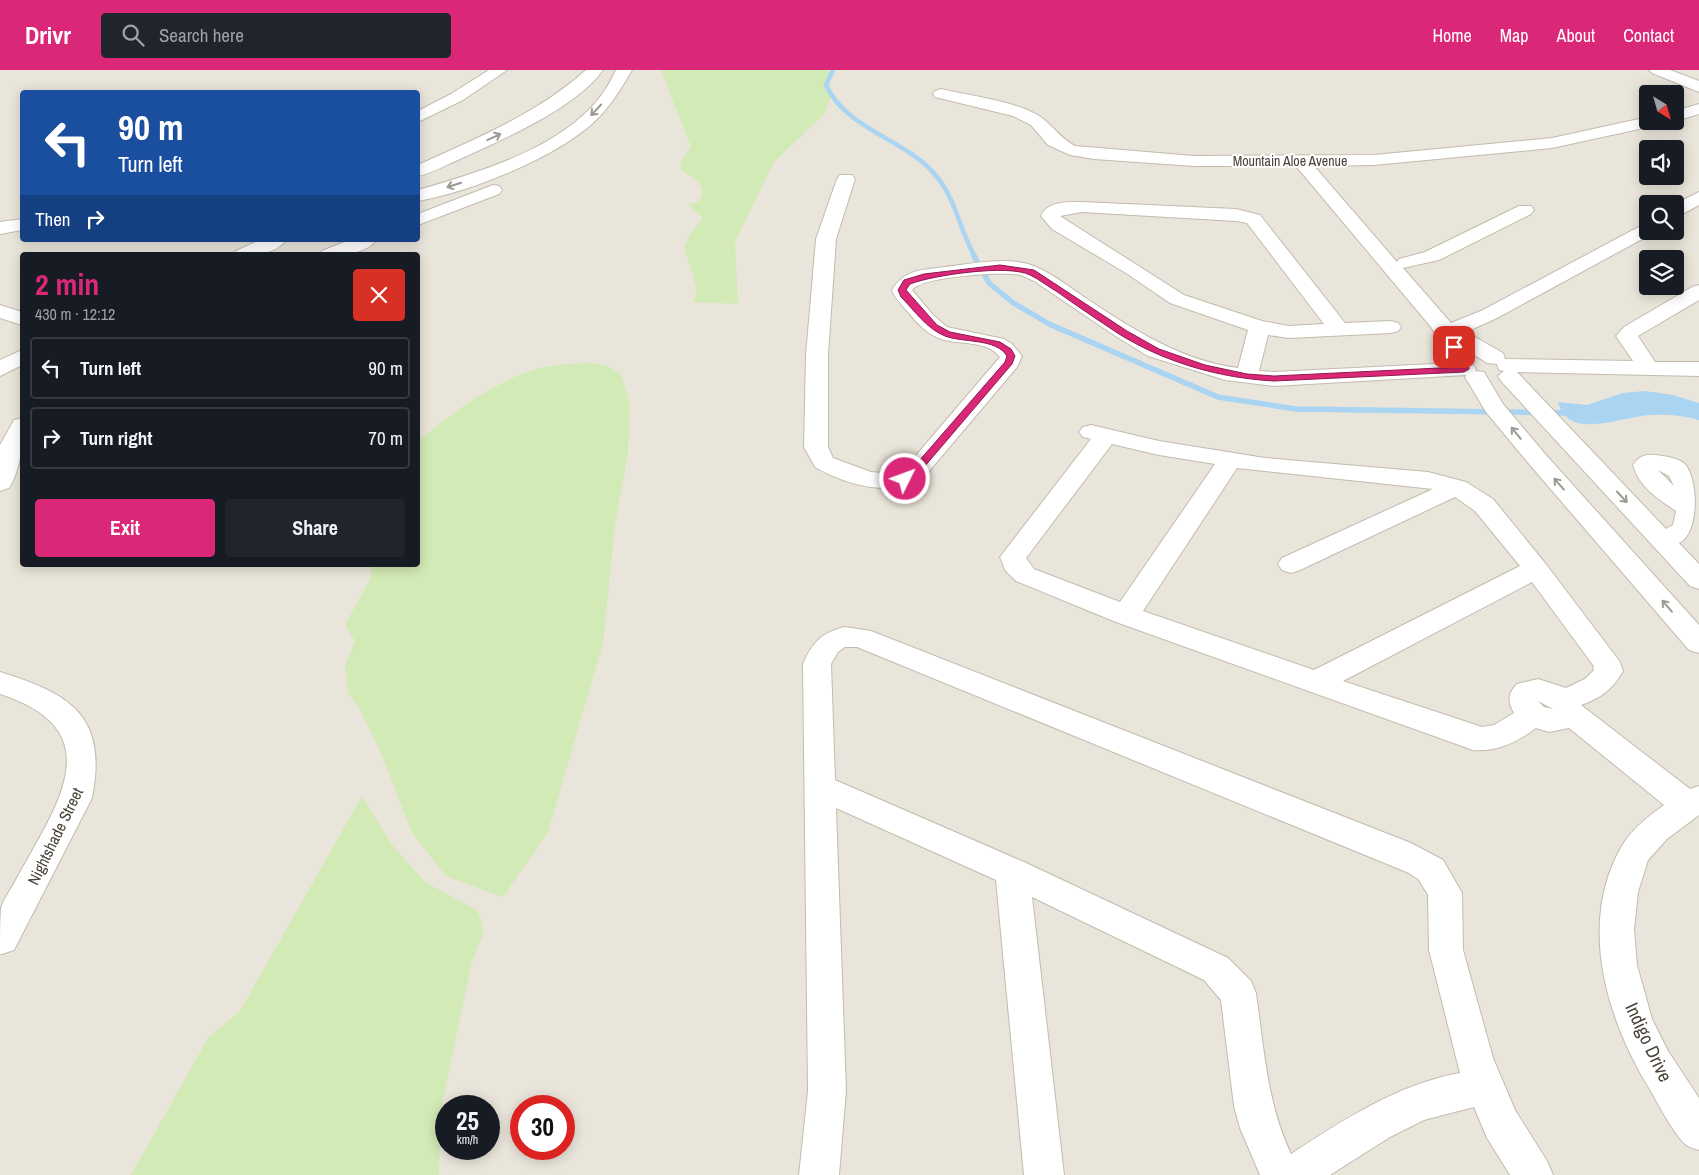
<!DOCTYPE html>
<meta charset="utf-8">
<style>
body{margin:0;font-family:"Archivo Narrow",sans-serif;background:#20242c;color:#f1f3f6;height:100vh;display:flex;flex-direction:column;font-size:19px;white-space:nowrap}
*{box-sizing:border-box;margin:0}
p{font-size:16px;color:#9ea1a6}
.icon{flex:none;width:28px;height:28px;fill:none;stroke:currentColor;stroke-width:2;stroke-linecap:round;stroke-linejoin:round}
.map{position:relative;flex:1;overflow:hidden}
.panel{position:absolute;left:20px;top:182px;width:400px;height:315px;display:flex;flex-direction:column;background:#171b24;border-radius:5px;box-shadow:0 2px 12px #0003}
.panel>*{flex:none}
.hud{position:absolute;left:20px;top:20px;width:400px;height:152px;border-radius:5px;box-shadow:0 2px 12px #0003;background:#1a4fa0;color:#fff;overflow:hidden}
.needle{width:32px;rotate:143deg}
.tools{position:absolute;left:1639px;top:15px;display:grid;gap:10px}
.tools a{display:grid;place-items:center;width:45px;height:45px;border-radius:5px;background:#171b24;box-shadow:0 2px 12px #0003;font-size:25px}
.speed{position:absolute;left:435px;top:1025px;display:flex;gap:10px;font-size:25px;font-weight:700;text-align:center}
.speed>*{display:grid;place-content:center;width:65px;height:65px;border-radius:50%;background:#171b24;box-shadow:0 2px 12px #0003;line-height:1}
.speed small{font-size:12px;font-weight:400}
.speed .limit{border:8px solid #d22;background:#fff;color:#111}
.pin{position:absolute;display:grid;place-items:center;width:42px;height:42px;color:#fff;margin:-21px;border-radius:10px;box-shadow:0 2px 8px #0006}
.me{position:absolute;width:55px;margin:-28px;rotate:48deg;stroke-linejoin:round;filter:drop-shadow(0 0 4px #0008)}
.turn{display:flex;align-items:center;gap:18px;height:105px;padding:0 15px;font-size:22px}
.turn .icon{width:65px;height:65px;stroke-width:2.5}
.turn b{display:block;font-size:35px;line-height:42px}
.then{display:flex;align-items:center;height:48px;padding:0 15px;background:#0003;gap:10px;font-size:19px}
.round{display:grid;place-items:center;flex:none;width:52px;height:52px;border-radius:5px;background:#20242c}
.head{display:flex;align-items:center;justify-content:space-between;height:85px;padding:0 15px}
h1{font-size:30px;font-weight:700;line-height:38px;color:#db2777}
.button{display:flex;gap:10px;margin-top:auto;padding:10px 15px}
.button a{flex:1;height:58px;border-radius:5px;background:#db2777;color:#fff;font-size:20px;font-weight:700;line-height:58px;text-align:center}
.button a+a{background:#20242c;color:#f1f3f6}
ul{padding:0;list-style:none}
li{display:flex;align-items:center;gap:15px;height:62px;margin:0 10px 8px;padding:0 5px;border:2px solid #363941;border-radius:5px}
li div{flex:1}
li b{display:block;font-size:19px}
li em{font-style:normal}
header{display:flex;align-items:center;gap:30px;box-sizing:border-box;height:70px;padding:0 25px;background:#db2777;color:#fff}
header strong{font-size:24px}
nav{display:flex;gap:28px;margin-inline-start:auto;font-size:18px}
.search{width:350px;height:45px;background:#20242c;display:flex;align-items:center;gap:12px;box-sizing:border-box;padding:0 18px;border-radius:5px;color:#9ea1a6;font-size:19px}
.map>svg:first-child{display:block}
.residential{fill:#eae5da;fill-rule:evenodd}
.green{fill:#d2eab5}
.water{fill:#a9d4f2}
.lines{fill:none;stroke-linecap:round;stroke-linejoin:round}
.stream-far1{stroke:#a9d4f2;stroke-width:4.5}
.stream{stroke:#a9d4f2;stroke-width:5.5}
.minor-casing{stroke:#c2bbae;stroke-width:2}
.minor{fill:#fff;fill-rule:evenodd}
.oneway{stroke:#9c9892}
.route{fill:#db2777;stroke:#8e194d}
.labels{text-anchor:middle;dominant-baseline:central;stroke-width:4;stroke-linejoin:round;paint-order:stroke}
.far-street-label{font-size:14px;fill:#4b4439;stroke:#fff}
.street-label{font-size:16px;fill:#4b4439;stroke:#fff}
.near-street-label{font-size:19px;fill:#4b4439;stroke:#fff}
</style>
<header>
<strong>Drivr</strong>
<div class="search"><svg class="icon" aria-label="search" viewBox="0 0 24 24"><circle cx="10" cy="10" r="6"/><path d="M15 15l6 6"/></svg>Search here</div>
<nav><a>Home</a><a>Map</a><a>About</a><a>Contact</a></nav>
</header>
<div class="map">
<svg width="1699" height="1105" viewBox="0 0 1699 1105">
<rect width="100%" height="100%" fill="#f6f3ec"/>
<path class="residential" d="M 0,0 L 1699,0 L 1699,1105 L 0,1105 ZM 22,22 L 418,22 L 418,170 L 22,170 ZM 1648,24 L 1675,24 L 1675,51 L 1648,51 ZM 1648,79 L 1675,79 L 1675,106 L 1648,106 ZM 1648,134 L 1675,134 L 1675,161 L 1648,161 ZM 22,185 L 418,185 L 418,495 L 22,495 ZM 1648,189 L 1675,189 L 1675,216 L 1648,216 ZM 446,1036 L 489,1036 L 489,1079 L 446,1079 ZM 521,1036 L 564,1036 L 564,1079 L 521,1079 Z"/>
<path class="green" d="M 661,0 L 828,0 L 831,26 L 825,43 L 774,92 L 735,172 L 738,234 L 693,232 L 697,219 L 684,178 L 691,163 L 703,148 L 688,135 L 699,131 L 703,122 L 699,112 L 682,101 L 680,93 L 691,77 Z
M 591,293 L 606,295 L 621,304 L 630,334 L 628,383 L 615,454 L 603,573 L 548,762 L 503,827 L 446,806 L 412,763 L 381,683 L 359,638 L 348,623 L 345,596 L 355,571 L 345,555 L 370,509 L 372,495 L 418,495 L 418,372 C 449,343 490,316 529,301 C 548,294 571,294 591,293 Z
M 362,726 L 393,776 L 425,812 L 478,841 L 484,862 L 472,891 L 440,1044 L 439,1105 L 131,1105 L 208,968 L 240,941 Z"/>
<path class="water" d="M 1645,321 L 1673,325 L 1699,333 L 1699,350 C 1683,345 1667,344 1650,345 C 1622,346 1568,372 1558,332 L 1587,335 L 1623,323 Z"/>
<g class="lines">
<path class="stream-far1" d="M 833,0 L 826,15 C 846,60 907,69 937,107 C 956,130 960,161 975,187"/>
<path class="stream" d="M 974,186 L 989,213 L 1012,232 L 1049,254 L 1218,327 L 1296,339 L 1572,343"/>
<defs>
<path id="minor" d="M 489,0 L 507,0 L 463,30 L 418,52 L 418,41 L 451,24 Z
M 586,0 L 603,0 C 576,38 502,70 460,89 C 446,95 432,103 418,106 L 418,95 C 477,68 537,44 586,0 Z
M 616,0 L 632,0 C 621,19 610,37 594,52 C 555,88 470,122 418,131 L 418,120 C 479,102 564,78 603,23 C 608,16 612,8 616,0 Z
M 1649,0 L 1670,0 L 1699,11 L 1699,22 L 1652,3 Z
M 941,19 C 970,26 1018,31 1042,48 C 1055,58 1058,66 1075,76 L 1194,86 L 1374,85 L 1552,68 L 1648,47 L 1648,51 L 1661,51 L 1653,56 L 1552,78 L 1374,95 L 1314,96 L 1397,192 L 1399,189 L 1425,182 L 1519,136 L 1531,136 L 1534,140 L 1531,144 L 1439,190 L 1403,198 L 1451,253 L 1483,240 L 1648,152 L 1648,161 L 1655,162 L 1497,248 L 1466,262 L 1503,283 L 1505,289 L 1633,291 L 1616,266 L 1624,257 L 1692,217 L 1699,215 L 1699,230 L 1638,266 L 1655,292 L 1699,292 L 1699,306 L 1517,302 L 1666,459 L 1673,455 L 1676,441 C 1658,429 1639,417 1633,395 C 1639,386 1645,384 1656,385 C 1665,386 1678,388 1685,394 C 1699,411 1699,464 1679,473 L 1699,494 L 1699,519 L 1690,516 L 1501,311 L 1498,306 L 1504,301 L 1499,300 L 1497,294 L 1487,293 L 1467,280 L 1474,291 L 1472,294 L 1476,299 L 1475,301 L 1484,302 L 1503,334 L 1546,385 L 1699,555 L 1699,583 L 1689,580 L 1530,395 L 1486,342 L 1465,307 L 1466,305 L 1274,316 L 1225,310 L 1148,286 L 1117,267 L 1034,211 C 1029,209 1024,206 1020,205 C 1003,201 920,207 912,220 L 933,245 L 947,257 L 1004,269 L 1012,274 L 1022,286 L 1017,297 L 925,406 C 893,429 846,415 815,397 L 804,377 L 806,285 L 816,169 L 837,109 L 840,105 L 852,105 L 855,109 L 836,169 L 828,285 L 828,377 L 833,388 L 871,402 L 893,404 L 907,396 L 1000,287 C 987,270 960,275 941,269 C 927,264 917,253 908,242 C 902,235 895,229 892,220 C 905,199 922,200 945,197 C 970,194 1003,187 1028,194 C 1050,201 1069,217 1087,229 C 1134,260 1182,291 1238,298 L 1248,260 L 1170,233 L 1126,203 L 1052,159 L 1041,146 C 1047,131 1068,132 1082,132 L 1236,139 L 1260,145 L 1345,253 L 1391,251 L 1398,253 L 1401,257 L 1398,261 L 1391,263 L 1289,268 L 1268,265 L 1259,301 L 1274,302 L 1454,293 L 1431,257 L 1296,96 L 1194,96 L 1094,89 L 1070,85 L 1048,75 L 1031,55 L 1013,46 L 935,27 L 933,24 L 935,21 ZM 1082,142 L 1236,151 L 1247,153 L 1324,254 L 1289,256 L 1262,251 L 1184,225 L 1060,146 ZM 1658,400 L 1669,406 L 1674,416 Z
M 1699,34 L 1699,44 L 1675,51 L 1675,41 Z
M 493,115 L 499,116 L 502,120 L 499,124 L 418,155 L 418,144 Z
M 1699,122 L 1699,135 L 1675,148 L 1675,134 Z
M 22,149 L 22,160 L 0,164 L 0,152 Z
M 260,170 L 286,170 C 275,186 250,185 233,185 L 236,181 Z
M 349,170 L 376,170 C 365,186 336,185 319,185 L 322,181 Z
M 0,235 L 22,242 L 22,255 L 0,248 Z
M 22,280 L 22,295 L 0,306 L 0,290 Z
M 22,348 C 25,367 20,402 9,418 L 0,421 L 0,375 L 14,350 Z
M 1091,355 L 1159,371 L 1265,388 L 1428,402 L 1466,412 L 1493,429 L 1545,493 L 1620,592 L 1623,601 C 1613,619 1601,628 1581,635 L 1690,719 L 1699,716 L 1699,745 L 1667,769 L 1648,790 L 1638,822 L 1634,859 L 1637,895 L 1652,949 L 1668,981 L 1699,1028 L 1699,1080 C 1695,1079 1688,1077 1685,1074 C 1675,1065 1659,1036 1652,1023 C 1607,951 1576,853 1623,774 C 1633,758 1650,745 1664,735 L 1569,658 L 1549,662 L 1536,658 C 1517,672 1497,682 1473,680 L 1116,552 L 1016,511 L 1005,500 L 1000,487 L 1091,369 L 1083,367 L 1079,362 L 1083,357 ZM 1112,374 L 1159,385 L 1215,394 L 1120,532 L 1034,499 L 1026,488 ZM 1237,398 L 1433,419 L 1282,488 L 1278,494 L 1282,500 L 1291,503 L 1300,500 L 1455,427 L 1475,441 L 1520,496 L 1314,600 L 1143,541 ZM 1532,512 L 1593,595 L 1594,600 L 1585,609 L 1566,618 L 1538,609 L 1517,614 C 1507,624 1508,632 1514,643 L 1494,655 L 1482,657 L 1343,611 ZM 1538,631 L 1553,639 L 1544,637 Z
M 845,557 L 871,561 L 1411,773 L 1443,790 L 1462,823 L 1463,880 L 1493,988 L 1515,1040 L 1547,1091 L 1553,1105 L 1510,1105 L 1487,1068 L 1474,1037 L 1424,1050 L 1390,1067 L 1330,1105 L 1260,1105 L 1240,1058 L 1234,1036 L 1221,930 L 1204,910 L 1032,827 L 1064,1105 L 1024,1105 L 996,810 L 836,738 L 846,1021 L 839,1105 L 799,1105 L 808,1021 L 803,594 C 812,573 822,562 845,557 ZM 845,577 L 857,577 L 1409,803 L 1419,810 L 1428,825 L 1429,880 L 1460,1003 C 1398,1014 1343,1050 1291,1084 C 1267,1034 1264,978 1256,923 L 1251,911 L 1228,888 L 1024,792 L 835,710 L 831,594 L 838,582 Z
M 0,602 C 71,624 108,646 92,728 L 14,880 L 2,884 L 0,884 C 0,870 0,851 1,838 C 4,828 12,818 17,808 C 56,736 114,661 0,624 Z"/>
</defs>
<use href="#minor" class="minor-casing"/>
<use href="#minor" class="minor"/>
</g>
<defs><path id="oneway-shaft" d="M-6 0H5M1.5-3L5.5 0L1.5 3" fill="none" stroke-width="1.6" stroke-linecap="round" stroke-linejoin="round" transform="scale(1.25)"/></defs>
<g class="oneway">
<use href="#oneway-shaft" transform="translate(596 40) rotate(133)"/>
<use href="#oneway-shaft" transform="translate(494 67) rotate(-25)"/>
<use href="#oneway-shaft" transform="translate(454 115) rotate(162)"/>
<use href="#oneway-shaft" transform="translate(1516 363) rotate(-129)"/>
<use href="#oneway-shaft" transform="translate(1559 414) rotate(-131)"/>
<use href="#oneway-shaft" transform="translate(1622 427) rotate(47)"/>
<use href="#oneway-shaft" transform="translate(1667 536) rotate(-131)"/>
</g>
<path class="route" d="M 1000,195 L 1034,200 L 1127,261 L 1159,279 L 1205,295 L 1247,304 L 1274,306 L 1460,297 L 1459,291 L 1450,277 L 1454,274 L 1458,275 L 1468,291 L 1469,299 L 1464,302 L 1274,311 C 1220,308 1166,293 1119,264 C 1098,250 1077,236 1056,221 C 1047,216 1039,209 1030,205 C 1009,194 933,205 910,214 L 906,220 L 937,255 L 950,262 L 1000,272 L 1011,279 L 1015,286 L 1012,294 L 919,403 L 908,411 L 901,411 L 901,407 L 912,399 L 1005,292 L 1007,286 C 996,268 963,273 945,266 C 927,259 914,240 901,227 L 898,220 L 904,210 L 924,204 Z"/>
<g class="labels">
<g class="far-street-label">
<text x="1290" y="91">Mountain Aloe Avenue</text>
</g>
<g class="street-label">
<text transform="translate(55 766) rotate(-64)">Nightshade Street</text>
</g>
<g class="near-street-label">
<text transform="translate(1649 972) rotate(65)">Indigo Drive</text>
</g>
</g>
</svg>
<div class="tools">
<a><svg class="needle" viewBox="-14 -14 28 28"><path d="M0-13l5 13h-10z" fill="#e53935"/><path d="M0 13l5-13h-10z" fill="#9ea1a6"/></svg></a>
<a><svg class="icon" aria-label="sound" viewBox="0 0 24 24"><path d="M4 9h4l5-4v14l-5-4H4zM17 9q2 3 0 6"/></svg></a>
<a><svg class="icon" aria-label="search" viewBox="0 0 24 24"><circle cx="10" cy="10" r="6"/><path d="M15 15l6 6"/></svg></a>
<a><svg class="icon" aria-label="layers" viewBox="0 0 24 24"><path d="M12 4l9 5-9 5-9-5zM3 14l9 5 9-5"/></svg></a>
</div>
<div class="speed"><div>25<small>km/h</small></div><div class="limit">30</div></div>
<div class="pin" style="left:1454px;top:277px;background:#d93025"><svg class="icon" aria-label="arrive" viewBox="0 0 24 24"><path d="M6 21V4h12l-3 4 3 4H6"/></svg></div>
<svg class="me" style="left:905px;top:409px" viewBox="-20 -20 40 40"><circle r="17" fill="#db2777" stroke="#fff" stroke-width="3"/><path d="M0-11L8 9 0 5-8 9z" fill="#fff"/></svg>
<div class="hud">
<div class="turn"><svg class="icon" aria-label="left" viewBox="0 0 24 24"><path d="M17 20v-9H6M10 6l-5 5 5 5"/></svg><div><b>90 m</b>Turn left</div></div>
<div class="then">Then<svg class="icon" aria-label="right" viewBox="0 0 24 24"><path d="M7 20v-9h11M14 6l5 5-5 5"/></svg></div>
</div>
<section class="panel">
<div class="head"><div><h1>2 min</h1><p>430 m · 12:12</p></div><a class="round" style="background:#d93025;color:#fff"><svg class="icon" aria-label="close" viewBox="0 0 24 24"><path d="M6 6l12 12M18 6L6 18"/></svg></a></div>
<ul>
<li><svg class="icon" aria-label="left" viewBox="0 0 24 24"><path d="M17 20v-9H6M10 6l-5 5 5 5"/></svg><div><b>Turn left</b></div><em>90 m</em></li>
<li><svg class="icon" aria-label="right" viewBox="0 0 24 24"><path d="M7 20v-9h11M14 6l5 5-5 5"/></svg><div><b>Turn right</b></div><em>70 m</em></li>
</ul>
<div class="button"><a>Exit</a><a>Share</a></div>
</section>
</div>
